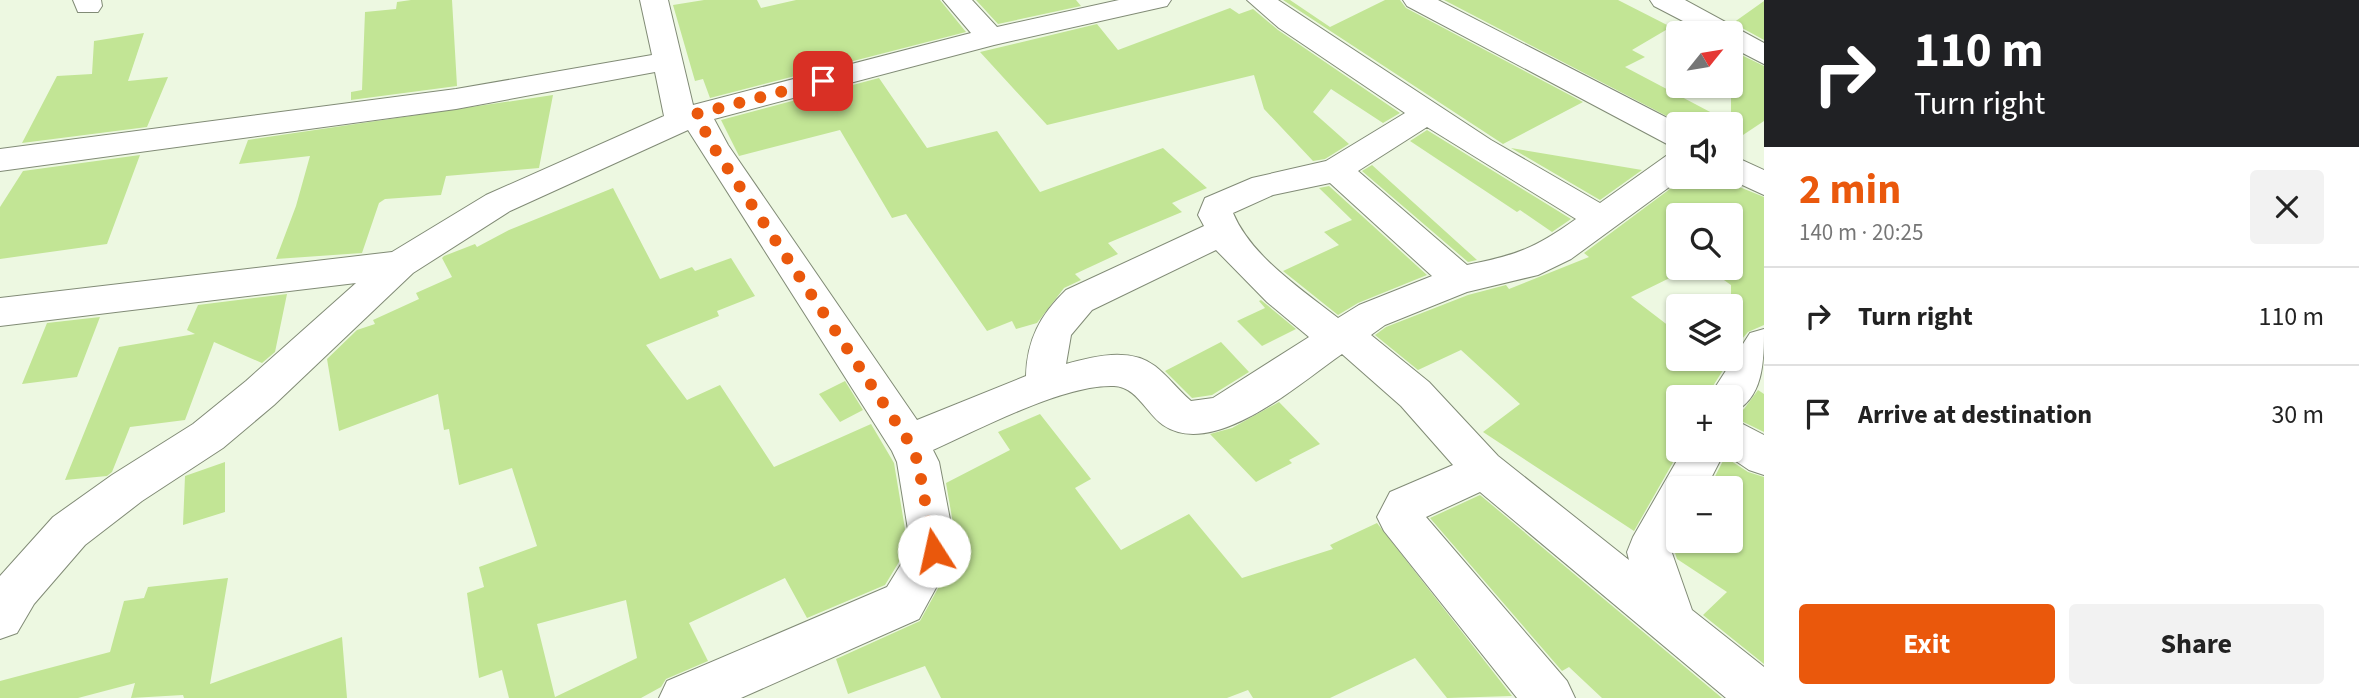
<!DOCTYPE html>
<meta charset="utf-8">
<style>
body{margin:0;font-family:"Source Sans 3",sans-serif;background:#f2f2f2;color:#222;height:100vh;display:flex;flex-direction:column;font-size:26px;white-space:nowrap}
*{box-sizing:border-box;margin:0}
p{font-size:23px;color:#767676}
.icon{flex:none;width:38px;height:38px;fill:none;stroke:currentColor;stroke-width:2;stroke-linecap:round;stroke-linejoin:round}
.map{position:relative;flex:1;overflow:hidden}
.details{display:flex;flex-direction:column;background:#fff;width:595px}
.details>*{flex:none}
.guide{background:#202124;color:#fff;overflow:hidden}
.needle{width:46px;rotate:60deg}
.tools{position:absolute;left:1666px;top:21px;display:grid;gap:14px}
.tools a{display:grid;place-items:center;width:77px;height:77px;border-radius:7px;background:#fff;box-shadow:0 2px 5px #0004;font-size:35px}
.pin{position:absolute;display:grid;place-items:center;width:60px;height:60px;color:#fff;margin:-30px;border-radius:14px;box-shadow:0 4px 10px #0006}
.me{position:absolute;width:77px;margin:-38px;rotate:350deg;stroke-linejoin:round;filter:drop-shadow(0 0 5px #0008)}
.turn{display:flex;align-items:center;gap:24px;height:147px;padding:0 35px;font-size:32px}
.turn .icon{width:91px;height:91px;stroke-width:2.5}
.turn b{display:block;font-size:49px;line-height:60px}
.round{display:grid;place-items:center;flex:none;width:74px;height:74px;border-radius:7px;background:#f2f2f2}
.headline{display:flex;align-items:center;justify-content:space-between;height:119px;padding:0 35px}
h1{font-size:42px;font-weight:700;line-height:52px;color:#ea580c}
.primary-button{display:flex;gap:14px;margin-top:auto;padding:14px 35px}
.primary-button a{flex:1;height:80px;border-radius:7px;background:#ea580c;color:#fff;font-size:28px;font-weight:700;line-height:80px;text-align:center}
.primary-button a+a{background:#f2f2f2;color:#222}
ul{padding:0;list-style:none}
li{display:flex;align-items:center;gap:21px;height:98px;padding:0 35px;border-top:2px solid #e0e0e0}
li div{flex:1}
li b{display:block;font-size:26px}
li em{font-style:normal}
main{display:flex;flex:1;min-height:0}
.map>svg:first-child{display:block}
.building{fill:#c2e595;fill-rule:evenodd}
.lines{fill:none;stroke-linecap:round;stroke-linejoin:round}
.minor-casing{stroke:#818b76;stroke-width:2}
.minor{fill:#fff;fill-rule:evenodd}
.route{stroke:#ea580c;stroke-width:12;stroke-dasharray:0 21.6}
</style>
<main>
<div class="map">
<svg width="1764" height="698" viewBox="0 0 1764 698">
<rect width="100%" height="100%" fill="#edf8e1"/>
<path class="building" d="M 411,0 L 452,0 L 457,86 L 351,100 L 351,92 L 362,90 L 365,12 L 396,9 L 397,2 Z
M 704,0 L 757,0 L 761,8 L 796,0 L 940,0 L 966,32 L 710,98 L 703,79 L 695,81 L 673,5 Z
M 976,0 L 1076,0 L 1081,6 L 998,24 Z
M 1283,0 L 1290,0 L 1330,27 L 1385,0 L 1400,0 L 1406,8 L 1583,102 L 1503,144 Z
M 1444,0 L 1618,0 L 1671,27 L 1632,50 L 1645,57 L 1625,67 L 1731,123 L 1731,50 L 1764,66 L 1764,121 L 1731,143 L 1731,124 L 1682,124 Z
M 1764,1 L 1764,40 L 1733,23 Z
M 1230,8 L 1239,14 L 1253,9 L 1278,30 L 1400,113 L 1383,123 L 1331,89 L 1313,112 L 1349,144 L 1325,159 L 1313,161 L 1264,109 L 1254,75 L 1047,125 L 980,52 L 1097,24 L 1118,50 Z
M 144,33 L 128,81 L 168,77 L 147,127 L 22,143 L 57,76 L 92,74 L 94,41 Z
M 879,78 L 927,148 L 997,131 L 1040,192 L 1163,148 L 1207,188 L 1172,203 L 1182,212 L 1108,243 L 1118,254 L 1075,274 L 1081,280 L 1064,288 L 1037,323 L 1016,329 L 1012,321 L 987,331 L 906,214 L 892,218 L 840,130 L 739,156 L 721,120 Z
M 553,95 L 539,168 L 446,176 L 441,195 L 385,199 L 379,203 L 362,253 L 276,259 L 296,206 L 310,156 L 239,164 L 248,140 Z
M 1427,130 L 1571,219 L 1552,232 L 1520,210 L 1517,212 L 1410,141 Z
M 1511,148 L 1642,170 L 1600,200 Z
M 140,155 L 107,244 L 0,259 L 0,207 L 23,171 Z
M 1372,165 L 1477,260 L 1468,262 L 1362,171 Z
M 1686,177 L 1737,186 L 1764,197 L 1764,325 L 1748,332 L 1731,352 L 1731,285 L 1707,268 L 1731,268 L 1731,215 L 1678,215 L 1678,268 L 1690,268 L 1631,297 L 1678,333 L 1678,359 L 1723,359 L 1718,363 L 1725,367 L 1706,397 L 1678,397 L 1680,450 L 1634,531 L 1483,432 L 1520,404 L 1461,350 L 1418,370 L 1375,335 L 1386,327 L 1468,295 L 1506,285 L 1509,289 L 1589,257 L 1584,253 Z
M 1329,186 L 1427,275 L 1358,303 L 1338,315 L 1283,271 L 1339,245 L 1324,232 L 1352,220 L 1319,188 Z
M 613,188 L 660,279 L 692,267 L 695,271 L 731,258 L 755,296 L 717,311 L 719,316 L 646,345 L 687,400 L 720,385 L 774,467 L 871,424 L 894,463 L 908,547 L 885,585 L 807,618 L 785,578 L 689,623 L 708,661 L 666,679 L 661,687 L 641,698 L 509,698 L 502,670 L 479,678 L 467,593 L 484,587 L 479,567 L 537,546 L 512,468 L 459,485 L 449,429 L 444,430 L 438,394 L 339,431 L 327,359 L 357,330 L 375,324 L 373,320 L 419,299 L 416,293 L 452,277 L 442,258 L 444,256 L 475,244 L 477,247 L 509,230 ZM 626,600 L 637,658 L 555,697 L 537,624 Z
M 287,294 L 275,352 L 262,363 L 214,342 L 185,420 L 130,427 L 112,472 L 107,476 L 65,480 L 119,347 L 195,334 L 187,330 L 198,305 Z
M 1261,300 L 1296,329 L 1262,346 L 1237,321 L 1265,308 L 1259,301 Z
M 100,317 L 77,377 L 22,384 L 47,323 Z
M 1221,342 L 1249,372 L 1212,395 L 1192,398 L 1165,371 Z
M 845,381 L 863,410 L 840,422 L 819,394 Z
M 1758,390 L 1764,394 L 1764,432 L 1731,416 L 1744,409 Z
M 1279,402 L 1320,444 L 1289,460 L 1292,463 L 1256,482 L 1210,434 L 1232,428 Z
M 1040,414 L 1091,479 L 1075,488 L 1121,550 L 1189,514 L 1242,578 L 1333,549 L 1330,545 L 1377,523 L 1512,696 L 1447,698 L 1415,658 L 1330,698 L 1253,698 L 1248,690 L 1227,698 L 941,698 L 925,666 L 848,694 L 836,659 L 920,621 L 958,552 L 946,483 L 1010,450 L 998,432 Z
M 1725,457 L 1748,472 L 1764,477 L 1764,664 L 1703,615 L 1727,592 L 1677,559 L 1675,553 L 1681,541 L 1731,541 L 1731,488 L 1709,488 Z
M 225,462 L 225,512 L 183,525 L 185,476 Z
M 1480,495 L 1722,698 L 1602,698 L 1569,667 L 1562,671 L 1430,518 Z
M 228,578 L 210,684 L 342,637 L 347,698 L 184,698 L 183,695 L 131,698 L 135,683 L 78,698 L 0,698 L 0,681 L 110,652 L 124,601 L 144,598 L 148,587 Z"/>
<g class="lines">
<defs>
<path id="minor" d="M 73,0 L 101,0 L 102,6 L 98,12 L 78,12 Z
M 640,0 L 668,0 L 693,105 L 971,33 L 943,0 L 972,0 L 997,27 L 1119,0 L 1171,0 L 1167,6 L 994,45 L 714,119 L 728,145 L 917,420 L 1026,376 C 1027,340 1040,315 1066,290 L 1204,226 L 1198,215 L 1205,198 L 1252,178 L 1326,161 L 1405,113 L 1279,28 L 1247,0 L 1278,0 L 1491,140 L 1600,203 L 1666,156 L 1678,153 L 1678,177 L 1683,177 L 1571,259 L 1538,275 L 1467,292 L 1385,325 L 1371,335 L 1429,382 L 1498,456 L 1629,560 L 1627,552 L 1633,537 L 1683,450 L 1731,450 L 1731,418 L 1764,435 L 1764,475 L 1749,470 L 1724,453 L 1706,488 L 1678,488 L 1678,541 L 1672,553 L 1692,610 L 1764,667 L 1764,698 L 1726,698 L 1480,492 L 1426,517 L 1567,681 L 1575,698 L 1517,698 L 1384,531 L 1377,517 L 1390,492 L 1453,465 L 1401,406 L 1342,354 C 1300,383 1214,460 1163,425 C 1146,413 1137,387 1114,386 C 1064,384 980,429 933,450 L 939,462 L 956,551 L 919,619 L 741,698 L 659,698 L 667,681 L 887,587 L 911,548 L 897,462 L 892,451 L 688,130 L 510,211 L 413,273 L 274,405 L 223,448 L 142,501 L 85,545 L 34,604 L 17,633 L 0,639 L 0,576 L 53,517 L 112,475 L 193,424 L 246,381 L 356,283 L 0,326 L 0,298 L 392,252 L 486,195 L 664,116 L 655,72 L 456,109 L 0,171 L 0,149 L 456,89 L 652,55 ZM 1427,127 L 1576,219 C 1534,249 1516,255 1467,265 L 1358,171 ZM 1330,183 L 1432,276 L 1359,305 L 1338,318 C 1301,289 1251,256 1233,213 L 1273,195 ZM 1216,250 L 1267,302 L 1309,337 L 1213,398 L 1191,401 C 1178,390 1168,376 1155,366 C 1130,347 1094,356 1066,364 L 1071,335 L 1092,310 Z
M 1403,0 L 1438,0 L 1679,124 L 1678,147 L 1667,144 L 1407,6 Z
M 1650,0 L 1685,0 L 1764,43 L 1764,64 L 1731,47 L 1731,33 L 1706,33 L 1654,6 Z
M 1731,155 L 1764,170 L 1764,195 L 1725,177 L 1731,177 Z
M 1764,329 C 1764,360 1764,400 1731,413 L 1731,397 L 1709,397 L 1750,333 Z"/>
</defs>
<use href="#minor" class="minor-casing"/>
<use href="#minor" class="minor"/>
</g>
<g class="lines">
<path class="route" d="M 823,81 L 696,114 L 714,148 L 909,442 L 918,462 L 934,551"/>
</g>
</svg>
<div class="tools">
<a><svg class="needle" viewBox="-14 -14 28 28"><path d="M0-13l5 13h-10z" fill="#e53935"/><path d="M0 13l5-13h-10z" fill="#767676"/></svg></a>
<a><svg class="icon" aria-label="sound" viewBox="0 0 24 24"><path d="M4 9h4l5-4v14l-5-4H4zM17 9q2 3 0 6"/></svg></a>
<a><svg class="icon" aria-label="search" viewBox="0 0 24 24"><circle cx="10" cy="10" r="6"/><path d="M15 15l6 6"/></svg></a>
<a><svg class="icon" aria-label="layers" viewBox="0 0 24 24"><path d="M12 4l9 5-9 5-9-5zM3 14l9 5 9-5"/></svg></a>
<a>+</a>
<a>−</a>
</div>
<div class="pin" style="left:823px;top:81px;background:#d93025"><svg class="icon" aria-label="arrive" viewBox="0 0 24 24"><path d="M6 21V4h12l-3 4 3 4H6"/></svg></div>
<svg class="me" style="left:934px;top:551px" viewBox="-20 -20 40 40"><circle r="19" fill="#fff"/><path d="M0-13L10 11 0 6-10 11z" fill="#ea580c"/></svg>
</div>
<section class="details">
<div class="guide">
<div class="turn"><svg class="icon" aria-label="right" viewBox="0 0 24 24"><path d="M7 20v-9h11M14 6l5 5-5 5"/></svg><div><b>110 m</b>Turn right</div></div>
</div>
<div class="headline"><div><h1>2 min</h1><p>140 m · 20:25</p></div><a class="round"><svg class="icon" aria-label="close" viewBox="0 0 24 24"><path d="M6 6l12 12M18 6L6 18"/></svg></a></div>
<ul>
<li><svg class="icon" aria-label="right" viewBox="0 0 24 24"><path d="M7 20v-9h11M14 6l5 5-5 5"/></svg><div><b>Turn right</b></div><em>110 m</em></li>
<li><svg class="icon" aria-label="arrive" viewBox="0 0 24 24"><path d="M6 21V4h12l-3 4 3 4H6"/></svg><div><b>Arrive at destination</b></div><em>30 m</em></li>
</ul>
<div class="primary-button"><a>Exit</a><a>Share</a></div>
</section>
</main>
